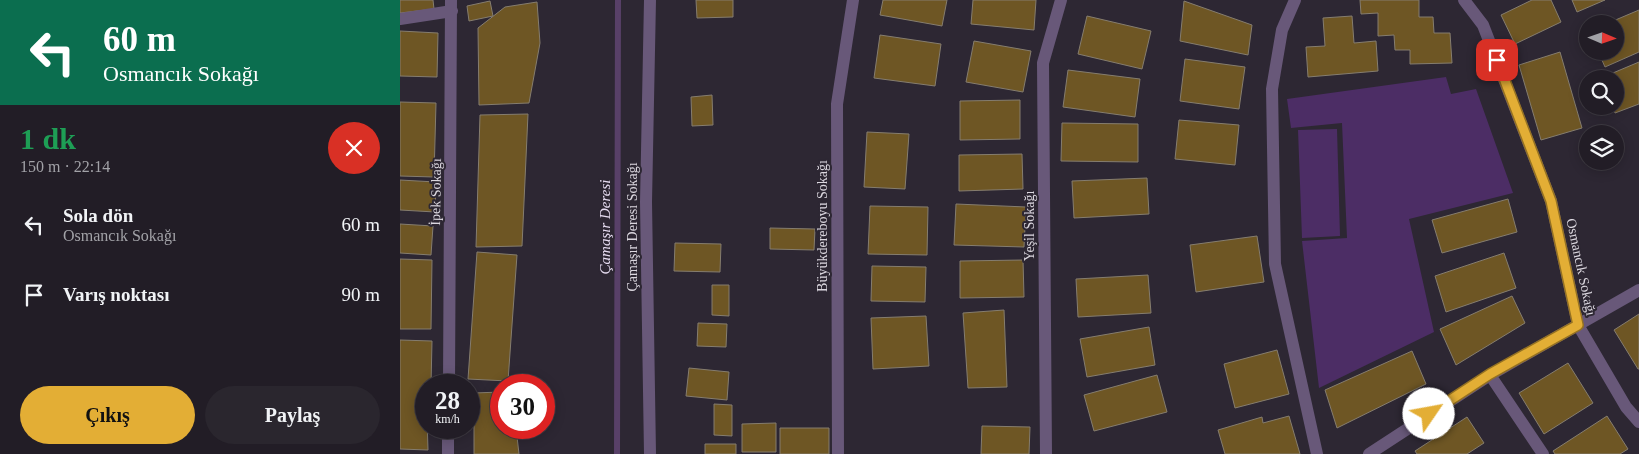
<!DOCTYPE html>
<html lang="tr">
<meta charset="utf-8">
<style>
body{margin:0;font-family:Georgia,serif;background:#2a262e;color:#f1f3f6;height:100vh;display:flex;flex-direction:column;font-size:19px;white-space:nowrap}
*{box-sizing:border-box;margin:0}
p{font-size:16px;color:#a2a2a7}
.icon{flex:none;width:28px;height:28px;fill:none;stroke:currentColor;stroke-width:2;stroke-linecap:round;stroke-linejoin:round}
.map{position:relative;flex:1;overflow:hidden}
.drawer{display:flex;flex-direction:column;background:#221d26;width:400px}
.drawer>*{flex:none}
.banner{background:#0b6e4f;color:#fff;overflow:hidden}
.needle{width:32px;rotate:92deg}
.controls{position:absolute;left:1179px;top:15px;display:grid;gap:10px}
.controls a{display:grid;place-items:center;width:45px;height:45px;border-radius:50%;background:#221d26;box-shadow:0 2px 12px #0003,0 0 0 1px #3f3b43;font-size:25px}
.speed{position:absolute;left:15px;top:374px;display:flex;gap:10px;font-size:25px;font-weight:700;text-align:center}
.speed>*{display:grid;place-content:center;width:65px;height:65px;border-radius:50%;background:#221d26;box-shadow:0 2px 12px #0003,0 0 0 1px #3f3b43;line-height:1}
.speed small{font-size:12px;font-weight:400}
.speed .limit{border:8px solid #d22;background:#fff;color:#111}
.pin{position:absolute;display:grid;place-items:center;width:42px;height:42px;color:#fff;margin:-21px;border-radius:10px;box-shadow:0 2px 8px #0006}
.me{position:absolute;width:55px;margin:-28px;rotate:57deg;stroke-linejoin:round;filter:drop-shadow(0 0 4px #0008)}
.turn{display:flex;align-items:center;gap:18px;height:105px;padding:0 20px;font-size:22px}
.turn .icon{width:65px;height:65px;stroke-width:2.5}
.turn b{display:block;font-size:35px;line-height:42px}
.round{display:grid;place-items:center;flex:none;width:52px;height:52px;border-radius:26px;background:#2a262e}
.overview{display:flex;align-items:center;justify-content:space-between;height:85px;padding:0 20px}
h1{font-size:30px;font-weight:800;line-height:38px;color:#1e9e55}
.action{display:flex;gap:10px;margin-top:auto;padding:10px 20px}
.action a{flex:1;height:58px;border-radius:30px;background:#e3ae35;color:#111;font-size:20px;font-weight:800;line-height:58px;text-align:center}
.action a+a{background:#2a262e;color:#f1f3f6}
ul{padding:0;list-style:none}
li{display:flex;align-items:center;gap:15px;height:70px;padding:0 20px}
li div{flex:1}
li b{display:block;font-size:19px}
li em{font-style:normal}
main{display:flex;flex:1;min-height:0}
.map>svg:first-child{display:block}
.green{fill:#4c2d65}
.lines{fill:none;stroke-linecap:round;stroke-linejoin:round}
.stream{stroke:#584068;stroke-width:6}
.building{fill:#6e5624;stroke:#857d6f}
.street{stroke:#685879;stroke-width:12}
.route-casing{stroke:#947122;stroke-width:12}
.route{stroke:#e3ae35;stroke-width:9}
.labels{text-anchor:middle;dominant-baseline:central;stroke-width:4;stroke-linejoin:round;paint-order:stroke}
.street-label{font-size:14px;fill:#dbd7df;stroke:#2d2733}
.water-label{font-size:15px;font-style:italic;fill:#e7ddf2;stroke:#2d2733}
</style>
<main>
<section class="drawer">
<div class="banner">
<div class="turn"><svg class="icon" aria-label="left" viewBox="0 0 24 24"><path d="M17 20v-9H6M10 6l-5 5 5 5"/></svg><div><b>60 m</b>Osmancık Sokağı</div></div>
</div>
<div class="overview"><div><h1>1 dk</h1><p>150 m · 22:14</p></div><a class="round" style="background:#d93025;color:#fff"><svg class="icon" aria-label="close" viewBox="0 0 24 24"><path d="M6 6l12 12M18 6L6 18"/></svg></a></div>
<ul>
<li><svg class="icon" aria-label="left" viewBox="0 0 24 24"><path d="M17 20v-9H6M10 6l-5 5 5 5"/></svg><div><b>Sola dön</b><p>Osmancık Sokağı</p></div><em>60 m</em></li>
<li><svg class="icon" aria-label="arrive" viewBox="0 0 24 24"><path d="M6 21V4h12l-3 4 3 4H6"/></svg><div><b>Varış noktası</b></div><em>90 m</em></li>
</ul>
<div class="action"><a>Çıkış</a><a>Paylaş</a></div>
</section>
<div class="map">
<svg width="1239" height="454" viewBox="0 0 1239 454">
<rect width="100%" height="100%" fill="#2d2733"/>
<path class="green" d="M 1046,77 L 1051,94 L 1076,89 L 1113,193 L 1009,219 L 1034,332 L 919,388 L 902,241 L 947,238 L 942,123 L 891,128 L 887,99 Z
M 937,129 L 940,236 L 902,238 L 898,130 Z"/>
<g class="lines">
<path class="stream" d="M 217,454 L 218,0"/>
</g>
<path class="building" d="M 0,0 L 33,0 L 34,9 L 0,13 Z
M 296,0 L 333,0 L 333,17 L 297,18 Z
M 483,0 L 547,0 L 542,26 L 480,15 Z
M 573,0 L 636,0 L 634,30 L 571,24 Z
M 960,0 L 1019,0 L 1019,17 L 1033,17 L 1034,33 L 1050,33 L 1052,63 L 1010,64 L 1010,50 L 995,50 L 994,35 L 978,36 L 978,13 L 961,14 Z
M 1132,0 L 1151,0 L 1161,22 L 1115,44 L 1101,15 Z
M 1172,0 L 1205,0 L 1177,12 Z
M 90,1 L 93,16 L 69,21 L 67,6 Z
M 784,1 L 852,25 L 848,55 L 780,41 Z
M 137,2 L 140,43 L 129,103 L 79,105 L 78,28 L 105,7 Z
M 1239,10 L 1239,52 L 1205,67 L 1198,51 L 1215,51 L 1215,24 L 1206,24 Z
M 687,16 L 751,31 L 742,69 L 678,54 Z
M 952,16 L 954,43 L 976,41 L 978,71 L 908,77 L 906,47 L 925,46 L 923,18 Z
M 0,31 L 38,33 L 37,77 L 0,76 Z
M 480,35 L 541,44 L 535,86 L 474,78 Z
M 574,41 L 631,51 L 623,92 L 566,82 Z
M 1160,52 L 1182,128 L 1141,140 L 1119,65 Z
M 785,59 L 845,67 L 839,109 L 780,101 Z
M 1239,62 L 1239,104 L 1215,113 L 1213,106 L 1215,106 L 1215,79 L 1201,78 Z
M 668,70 L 740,79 L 735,117 L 663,107 Z
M 312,95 L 313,125 L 292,126 L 291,97 Z
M 620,100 L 620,139 L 560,140 L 560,101 Z
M 0,102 L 36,103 L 34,177 L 0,176 Z
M 128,114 L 122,246 L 76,247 L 80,115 Z
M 779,120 L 839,125 L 835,165 L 775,159 Z
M 662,123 L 738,124 L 738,162 L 661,161 Z
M 467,132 L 509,134 L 505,189 L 464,187 Z
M 622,154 L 623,189 L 559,191 L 559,155 Z
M 747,178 L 749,214 L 674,218 L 672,181 Z
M 0,180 L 36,182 L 35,212 L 0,210 Z
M 1108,199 L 1117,232 L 1042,253 L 1032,220 Z
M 556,204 L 626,207 L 624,247 L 554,245 Z
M 470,206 L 528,207 L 527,255 L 468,254 Z
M 0,224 L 33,226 L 31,255 L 0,253 Z
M 370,228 L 415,229 L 414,250 L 370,249 Z
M 857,236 L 864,282 L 796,292 L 790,245 Z
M 275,243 L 321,244 L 320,272 L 274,271 Z
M 77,252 L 117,255 L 108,381 L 68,379 Z
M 1104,253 L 1116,288 L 1046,312 L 1035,276 Z
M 0,259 L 32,260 L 31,329 L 0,329 Z
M 623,260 L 624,297 L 560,298 L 560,261 Z
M 472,266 L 526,267 L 525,302 L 471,301 Z
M 748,275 L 751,313 L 678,317 L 676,279 Z
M 312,285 L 329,285 L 329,316 L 312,315 Z
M 1112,296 L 1125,323 L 1056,365 L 1040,329 Z
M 604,310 L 607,387 L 568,388 L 563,313 Z
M 1239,314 L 1239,369 L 1238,369 L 1214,330 Z
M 526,316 L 529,366 L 473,369 L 471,318 Z
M 298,323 L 327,324 L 326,347 L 297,346 Z
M 749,327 L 755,365 L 687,377 L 680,339 Z
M 0,340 L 32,341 L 31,385 L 26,385 L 28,450 L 0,449 Z
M 877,350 L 889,394 L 835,408 L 824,364 Z
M 1012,351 L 1026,384 L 937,428 L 925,390 Z
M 1168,363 L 1193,403 L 1144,434 L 1119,393 Z
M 289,368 L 329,372 L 327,400 L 286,396 Z
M 757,375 L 767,412 L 694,431 L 684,395 Z
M 101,392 L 101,428 L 116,428 L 119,454 L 74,454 L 74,393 Z
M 314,404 L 332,405 L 332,436 L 314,435 Z
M 889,416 L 900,454 L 825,454 L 818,430 L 862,417 L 863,423 Z
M 1207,416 L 1228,449 L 1220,454 L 1155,454 L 1153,451 Z
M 1067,417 L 1084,443 L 1067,454 L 1017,454 L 1015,451 Z
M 376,423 L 376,452 L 342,452 L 342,424 Z
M 582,426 L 630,427 L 629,454 L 581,454 Z
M 380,428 L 429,428 L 429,454 L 380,454 Z
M 305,444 L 336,444 L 336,454 L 305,454 Z"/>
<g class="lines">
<path class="street" d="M 895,0 L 882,30 L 872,89 L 875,264 L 917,454
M 1064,0 L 1083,25 L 1151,201 L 1178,325 L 1226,407 L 1239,422
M 0,19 L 52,11
M 1090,375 L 1143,454
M 49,385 L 51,0
M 48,454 L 48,428
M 250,454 L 246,202 L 250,0
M 438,454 L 437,104 L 453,0
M 646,454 L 643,63 L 661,0
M 969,454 L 1090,375 L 1239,290"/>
</g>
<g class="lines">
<defs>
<path id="route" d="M 1029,414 L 1090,374 L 1178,325 L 1151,201 L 1097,60"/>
</defs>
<use href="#route" class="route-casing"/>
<use href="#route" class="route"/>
</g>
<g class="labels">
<g class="street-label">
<text transform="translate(36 192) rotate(-89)">İpek Sokağı</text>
<text transform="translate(422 226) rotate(-90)">Büyükdereboyu Sokağı</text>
<text transform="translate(629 226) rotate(-90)">Yeşil Sokağı</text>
<text transform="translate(232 227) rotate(-90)">Çamaşır Deresi Sokağı</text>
<text transform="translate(1181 267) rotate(78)">Osmancık Sokağı</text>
</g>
<g class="water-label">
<text transform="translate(205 227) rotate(-90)">Çamaşır Deresi</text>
</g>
</g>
</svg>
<div class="controls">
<a><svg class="needle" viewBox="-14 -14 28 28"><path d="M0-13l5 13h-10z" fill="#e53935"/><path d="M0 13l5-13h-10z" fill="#a2a2a7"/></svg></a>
<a><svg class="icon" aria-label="search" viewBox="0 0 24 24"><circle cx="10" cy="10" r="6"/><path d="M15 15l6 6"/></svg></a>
<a><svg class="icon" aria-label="layers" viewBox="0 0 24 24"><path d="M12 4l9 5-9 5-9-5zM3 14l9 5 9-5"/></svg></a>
</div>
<div class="speed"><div>28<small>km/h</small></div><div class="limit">30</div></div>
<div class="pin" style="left:1097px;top:60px;background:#d93025"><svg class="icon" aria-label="arrive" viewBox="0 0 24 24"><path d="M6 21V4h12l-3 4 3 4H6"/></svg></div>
<svg class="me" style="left:1029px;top:414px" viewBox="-20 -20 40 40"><circle r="19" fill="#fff"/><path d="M0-13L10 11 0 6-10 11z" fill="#e3ae35"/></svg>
</div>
</main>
